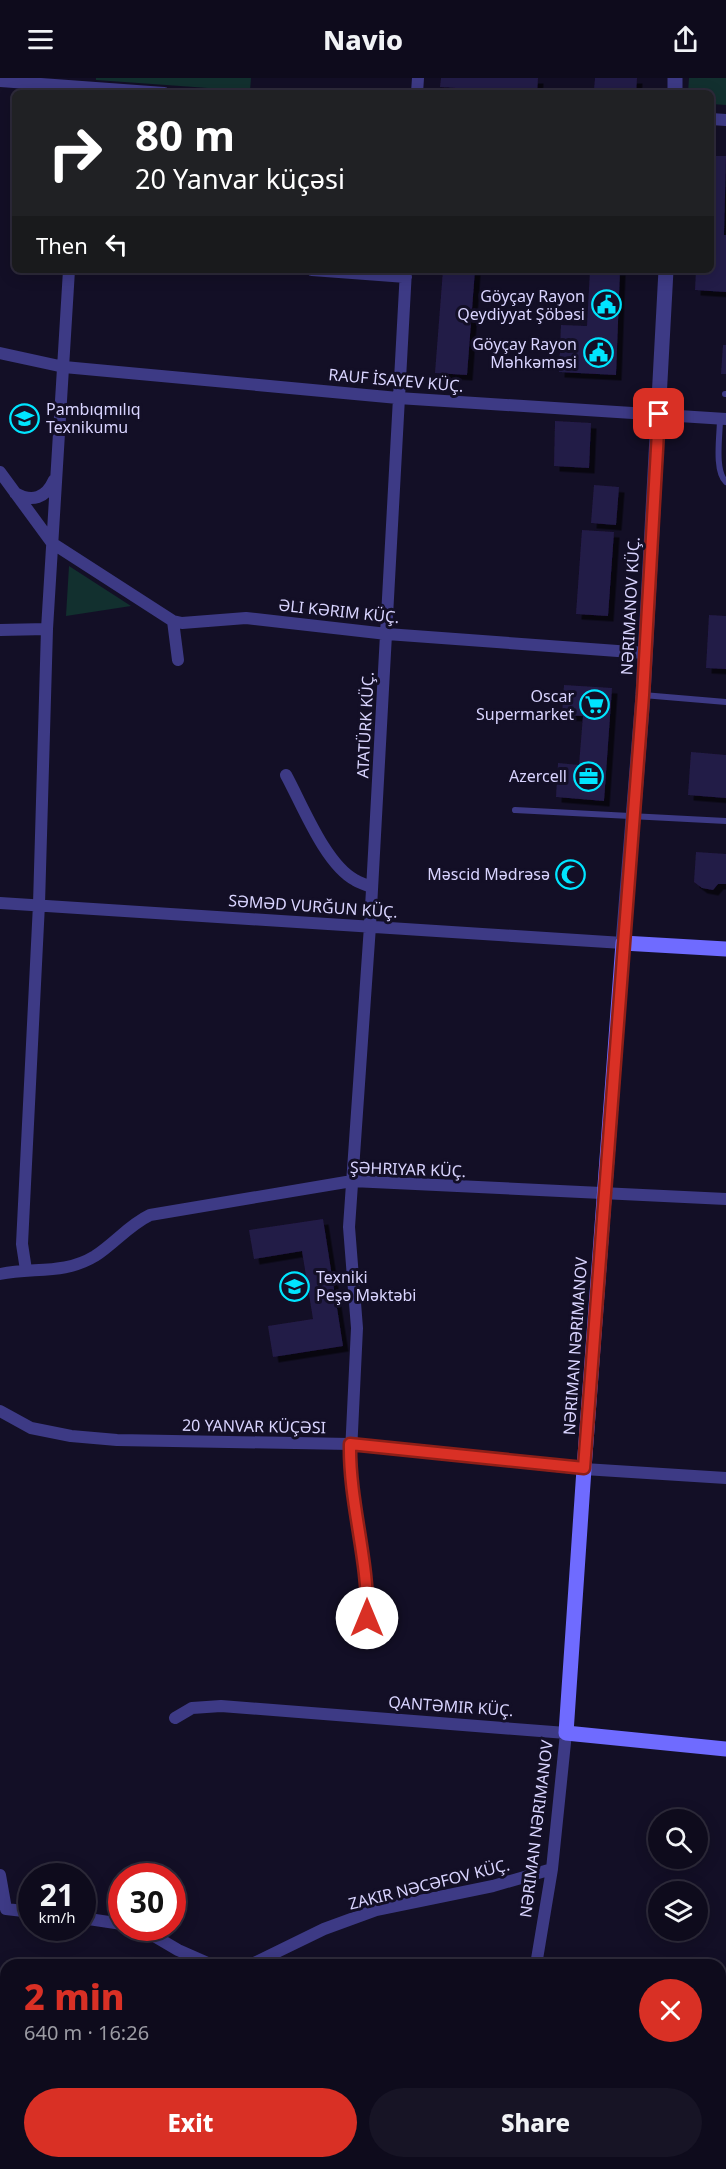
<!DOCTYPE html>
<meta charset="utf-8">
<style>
body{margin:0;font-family:"Noto Sans",sans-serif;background:#171425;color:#f1f3f6;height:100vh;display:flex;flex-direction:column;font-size:22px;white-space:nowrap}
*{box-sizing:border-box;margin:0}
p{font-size:20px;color:#9b9ba3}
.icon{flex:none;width:33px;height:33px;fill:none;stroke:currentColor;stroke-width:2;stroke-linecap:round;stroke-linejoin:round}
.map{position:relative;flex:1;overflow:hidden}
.drawer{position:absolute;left:0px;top:1881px;width:726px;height:210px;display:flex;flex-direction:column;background:#0e0b1c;border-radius:18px 18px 0 0;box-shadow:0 3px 15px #0003,0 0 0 2px #2e2b3b}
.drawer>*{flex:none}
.banner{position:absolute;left:12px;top:12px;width:702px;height:183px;border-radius:9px;box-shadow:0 3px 15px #0003,0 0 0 2px #2e2b3b;background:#202124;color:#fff;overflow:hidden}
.controls{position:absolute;left:648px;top:1731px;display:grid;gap:12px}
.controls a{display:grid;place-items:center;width:60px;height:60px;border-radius:50%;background:#0e0b1c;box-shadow:0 3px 15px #0003,0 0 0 2px #2e2b3b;font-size:30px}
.speed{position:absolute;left:18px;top:1785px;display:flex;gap:12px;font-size:30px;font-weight:700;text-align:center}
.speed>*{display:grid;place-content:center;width:78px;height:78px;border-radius:50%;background:#0e0b1c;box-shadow:0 3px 15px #0003,0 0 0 2px #2e2b3b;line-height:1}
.speed small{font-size:15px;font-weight:400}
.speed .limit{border:9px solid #d22;background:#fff;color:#111}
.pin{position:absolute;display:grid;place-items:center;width:51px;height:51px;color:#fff;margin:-26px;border-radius:12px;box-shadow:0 3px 9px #0006}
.me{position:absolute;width:66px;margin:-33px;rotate:0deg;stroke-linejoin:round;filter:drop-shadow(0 0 4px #0008)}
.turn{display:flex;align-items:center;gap:21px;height:126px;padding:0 24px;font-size:27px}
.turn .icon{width:78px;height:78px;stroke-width:2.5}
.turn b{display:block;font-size:42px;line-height:51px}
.then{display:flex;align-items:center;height:57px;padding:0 24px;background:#0003;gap:12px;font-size:22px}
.round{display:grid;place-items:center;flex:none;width:63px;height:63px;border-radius:32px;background:#171425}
.summary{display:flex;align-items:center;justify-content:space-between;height:102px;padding:0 24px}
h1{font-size:36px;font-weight:800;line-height:45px;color:#d93025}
.primary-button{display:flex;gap:12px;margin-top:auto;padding:12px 24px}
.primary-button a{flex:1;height:69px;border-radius:36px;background:#d93025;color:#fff;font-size:24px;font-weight:800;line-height:69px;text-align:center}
.primary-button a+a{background:#171425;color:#f1f3f6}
header{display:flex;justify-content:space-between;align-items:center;height:78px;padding:0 24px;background:#0e0b1c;font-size:27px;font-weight:800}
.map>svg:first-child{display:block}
.green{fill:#12302f}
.building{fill:#241b47;filter:url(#shadow)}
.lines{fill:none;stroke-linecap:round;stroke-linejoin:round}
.service{stroke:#3d3a85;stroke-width:6}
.minor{stroke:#3d3a85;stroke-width:12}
.tertiary{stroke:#3d3a85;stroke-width:15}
.secondary{stroke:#6f6bff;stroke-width:15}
.route-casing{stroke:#8d1f18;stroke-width:15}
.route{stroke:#d93025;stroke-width:10}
.labels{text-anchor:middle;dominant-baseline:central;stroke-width:6;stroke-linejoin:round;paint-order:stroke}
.poi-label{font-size:16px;fill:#d9d4ff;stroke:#130f26;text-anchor:end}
.street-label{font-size:16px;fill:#d9d4ff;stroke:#130f26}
</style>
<header><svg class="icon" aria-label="menu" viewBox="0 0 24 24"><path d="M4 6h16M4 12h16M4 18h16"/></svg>Navio<svg class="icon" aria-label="share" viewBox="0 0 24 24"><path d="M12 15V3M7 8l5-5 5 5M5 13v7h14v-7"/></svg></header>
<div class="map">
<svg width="726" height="2091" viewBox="0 0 726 2091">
<defs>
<filter id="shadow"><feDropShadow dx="5.5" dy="5.5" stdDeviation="0" flood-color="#0009"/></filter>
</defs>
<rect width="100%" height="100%" fill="#130f26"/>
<path class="green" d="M 96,0 L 251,0 L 250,13 L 96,2 Z
M 689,0 L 726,0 L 726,27 L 711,26 L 711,15 L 688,15 Z
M 69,488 L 131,528 L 66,538 Z"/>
<path class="building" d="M 441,0 L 538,0 L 537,15 L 440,9 Z
M 595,0 L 637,0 L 636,15 L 594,12 Z
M 711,78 L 726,78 L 724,157 L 726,157 L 726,214 L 695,212 L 696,192 L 711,192 Z
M 443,192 L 475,192 L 467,297 L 435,295 Z
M 590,192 L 620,192 L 616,297 L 559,294 L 561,247 L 587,248 Z
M 723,267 L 726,267 L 726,296 L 721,296 Z
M 555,343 L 591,345 L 589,390 L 554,388 Z
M 594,407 L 619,409 L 616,447 L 591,445 Z
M 582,452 L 614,454 L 608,538 L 576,536 Z
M 709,537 L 726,538 L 726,591 L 706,590 Z
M 564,607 L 612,610 L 604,723 L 556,719 L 558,685 L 579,687 L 583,638 L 562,637 Z
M 691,674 L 726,677 L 726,720 L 688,717 Z
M 696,774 L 726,776 L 726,806 L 718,806 L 713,812 L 702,810 L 694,804 Z
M 323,1141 L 343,1268 L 273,1279 L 268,1248 L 313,1241 L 302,1173 L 254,1181 L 249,1152 Z"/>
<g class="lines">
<path class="service" d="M 725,316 L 726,316
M 720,341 C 720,357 714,393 726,404
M 643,617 L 726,624
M 515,732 L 726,743"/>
<path class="minor" d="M 0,3 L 164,15
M 417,15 L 418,0
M 711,41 L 726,42
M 312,192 L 406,199
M 0,275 L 64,289 L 398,320 L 726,341
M 0,394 L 52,465 L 173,543 L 182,545 L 246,540 L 387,556 L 645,575
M 15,415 C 32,425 46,420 54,402
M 173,543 L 178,582
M 0,552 L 47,551
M 286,697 C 302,726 325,786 355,802 C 360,805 366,807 372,809
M 0,825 L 623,865
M 26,1192 L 22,1166 L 39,826 L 47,551 L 69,192
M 0,1196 C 33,1189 64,1197 95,1178 C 115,1165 129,1147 150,1137 L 352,1103 L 726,1121
M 0,1333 L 31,1350 L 71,1358 L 117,1362 L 350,1366 L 584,1391 L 726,1400
M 366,1558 L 367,1521 L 365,1499 L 350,1395 L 357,1250 L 349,1149 L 370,848 L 406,192
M 175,1640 L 192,1630 L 221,1628 L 566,1655 L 552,1791 L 536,1887
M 0,1797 L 6,1831 L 32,1834
M 82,1840 L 122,1846
M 134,1850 L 144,1852 L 178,1872 L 212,1887
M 250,1887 L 324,1851 L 376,1832 L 493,1808 L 552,1791
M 82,2085 L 85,2091
M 251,2085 L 254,2091
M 564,2085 L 564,2091
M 0,2086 L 6,2081"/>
<path class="tertiary" d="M 675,15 L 675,0
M 623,865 L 643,617 L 666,192"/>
<path class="secondary" d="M 726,871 L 623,865 L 584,1391 L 566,1655 L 726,1671"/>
</g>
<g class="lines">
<defs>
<path id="route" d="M 367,1540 C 369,1482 349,1425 350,1366 L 584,1390 L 643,617 L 659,336"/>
</defs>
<use href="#route" class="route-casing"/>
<use href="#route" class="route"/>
</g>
<defs>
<symbol id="civic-ring" viewBox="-11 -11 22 22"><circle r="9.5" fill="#130f26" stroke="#00e5ff" stroke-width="1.5"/><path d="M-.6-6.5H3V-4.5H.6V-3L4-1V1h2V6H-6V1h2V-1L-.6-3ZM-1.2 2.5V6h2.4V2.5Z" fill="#00e5ff"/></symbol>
<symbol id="university-ring" viewBox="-11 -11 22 22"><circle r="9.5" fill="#130f26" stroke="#00e5ff" stroke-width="1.5"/><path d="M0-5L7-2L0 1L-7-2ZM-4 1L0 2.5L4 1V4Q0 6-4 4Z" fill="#00e5ff"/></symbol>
<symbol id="supermarket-ring" viewBox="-11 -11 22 22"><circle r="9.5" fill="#130f26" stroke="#00e5ff" stroke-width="1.5"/><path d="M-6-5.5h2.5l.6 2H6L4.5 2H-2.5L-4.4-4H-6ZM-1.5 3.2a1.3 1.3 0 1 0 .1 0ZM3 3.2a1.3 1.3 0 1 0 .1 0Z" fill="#00e5ff"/></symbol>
<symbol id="office-ring" viewBox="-11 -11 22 22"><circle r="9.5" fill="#130f26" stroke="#00e5ff" stroke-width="1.5"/><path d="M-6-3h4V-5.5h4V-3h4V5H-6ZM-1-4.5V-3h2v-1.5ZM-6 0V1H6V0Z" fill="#00e5ff"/></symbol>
<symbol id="mosque-ring" viewBox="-11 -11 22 22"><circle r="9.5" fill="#130f26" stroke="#00e5ff" stroke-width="1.5"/><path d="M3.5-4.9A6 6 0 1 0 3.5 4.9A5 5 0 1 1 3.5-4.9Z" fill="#00e5ff"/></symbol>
</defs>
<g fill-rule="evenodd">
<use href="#civic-ring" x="590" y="210" width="33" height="33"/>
<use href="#civic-ring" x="582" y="258" width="33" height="33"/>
<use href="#university-ring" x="8" y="324" width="33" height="33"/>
<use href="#supermarket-ring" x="578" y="610" width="33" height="33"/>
<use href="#office-ring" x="572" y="682" width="33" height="33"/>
<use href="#mosque-ring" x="554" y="780" width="33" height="33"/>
<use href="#university-ring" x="278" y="1192" width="33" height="33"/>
</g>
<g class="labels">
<g class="poi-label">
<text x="585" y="218">Göyçay Rayon<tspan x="585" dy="18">Qeydiyyat Şöbəsi</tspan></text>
<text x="577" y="266">Göyçay Rayon<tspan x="577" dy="18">Məhkəməsi</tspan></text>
<text x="46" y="331" text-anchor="start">Pambıqmılıq<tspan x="46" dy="18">Texnikumu</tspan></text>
<text x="574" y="618">Oscar<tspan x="574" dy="18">Supermarket</tspan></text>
<text x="567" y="698">Azercell</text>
<text x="550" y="796">Məscid Mədrəsə</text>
<text x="316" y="1199" text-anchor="start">Texniki<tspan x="316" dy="18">Peşə Məktəbi</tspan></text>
</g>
<g class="street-label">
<text transform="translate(396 302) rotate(5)">RAUF İSAYEV KÜÇ.</text>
<text transform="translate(630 528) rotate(-87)">NƏRIMANOV KÜÇ.</text>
<text transform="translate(339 533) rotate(6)">ƏLI KƏRIM KÜÇ.</text>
<text transform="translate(365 647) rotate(-87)">ATATÜRK KÜÇ.</text>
<text transform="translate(313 828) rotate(4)">SƏMƏD VURĞUN KÜÇ.</text>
<text transform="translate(408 1091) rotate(2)">ŞƏHRIYAR KÜÇ.</text>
<text transform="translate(575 1268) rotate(-86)">NƏRIMAN NƏRIMANOV</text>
<text transform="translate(254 1348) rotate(1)">20 YANVAR KÜÇƏSI</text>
<text transform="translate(451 1628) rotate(4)">QANTƏMIR KÜÇ.</text>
<text transform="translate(536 1751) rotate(-83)">NƏRIMAN NƏRIMANOV</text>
<text transform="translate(429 1806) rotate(-14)">ZAKIR NƏCƏFOV KÜÇ.</text>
</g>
</g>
</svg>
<div class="controls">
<a><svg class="icon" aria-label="search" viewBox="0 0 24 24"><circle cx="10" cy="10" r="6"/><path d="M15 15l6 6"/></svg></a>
<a><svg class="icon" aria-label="layers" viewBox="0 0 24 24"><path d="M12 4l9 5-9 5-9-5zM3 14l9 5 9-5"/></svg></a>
</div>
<div class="speed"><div>21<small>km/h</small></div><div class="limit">30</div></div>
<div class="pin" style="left:659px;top:336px;background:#d93025"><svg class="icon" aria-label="arrive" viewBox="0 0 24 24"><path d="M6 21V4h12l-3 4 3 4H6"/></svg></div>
<svg class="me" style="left:367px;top:1540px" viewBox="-20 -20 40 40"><circle r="19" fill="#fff"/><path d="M0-13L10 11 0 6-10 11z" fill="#d93025"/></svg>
<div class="banner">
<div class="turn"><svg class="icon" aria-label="right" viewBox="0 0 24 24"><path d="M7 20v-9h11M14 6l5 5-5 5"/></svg><div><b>80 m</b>20 Yanvar küçəsi</div></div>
<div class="then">Then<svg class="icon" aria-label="left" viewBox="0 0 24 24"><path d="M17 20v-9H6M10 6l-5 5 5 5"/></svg></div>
</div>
<section class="drawer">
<div class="summary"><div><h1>2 min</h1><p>640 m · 16:26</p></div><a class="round" style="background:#d93025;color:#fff"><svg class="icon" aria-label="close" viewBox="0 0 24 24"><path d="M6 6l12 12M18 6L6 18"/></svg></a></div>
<div class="primary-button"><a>Exit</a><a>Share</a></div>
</section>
</div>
